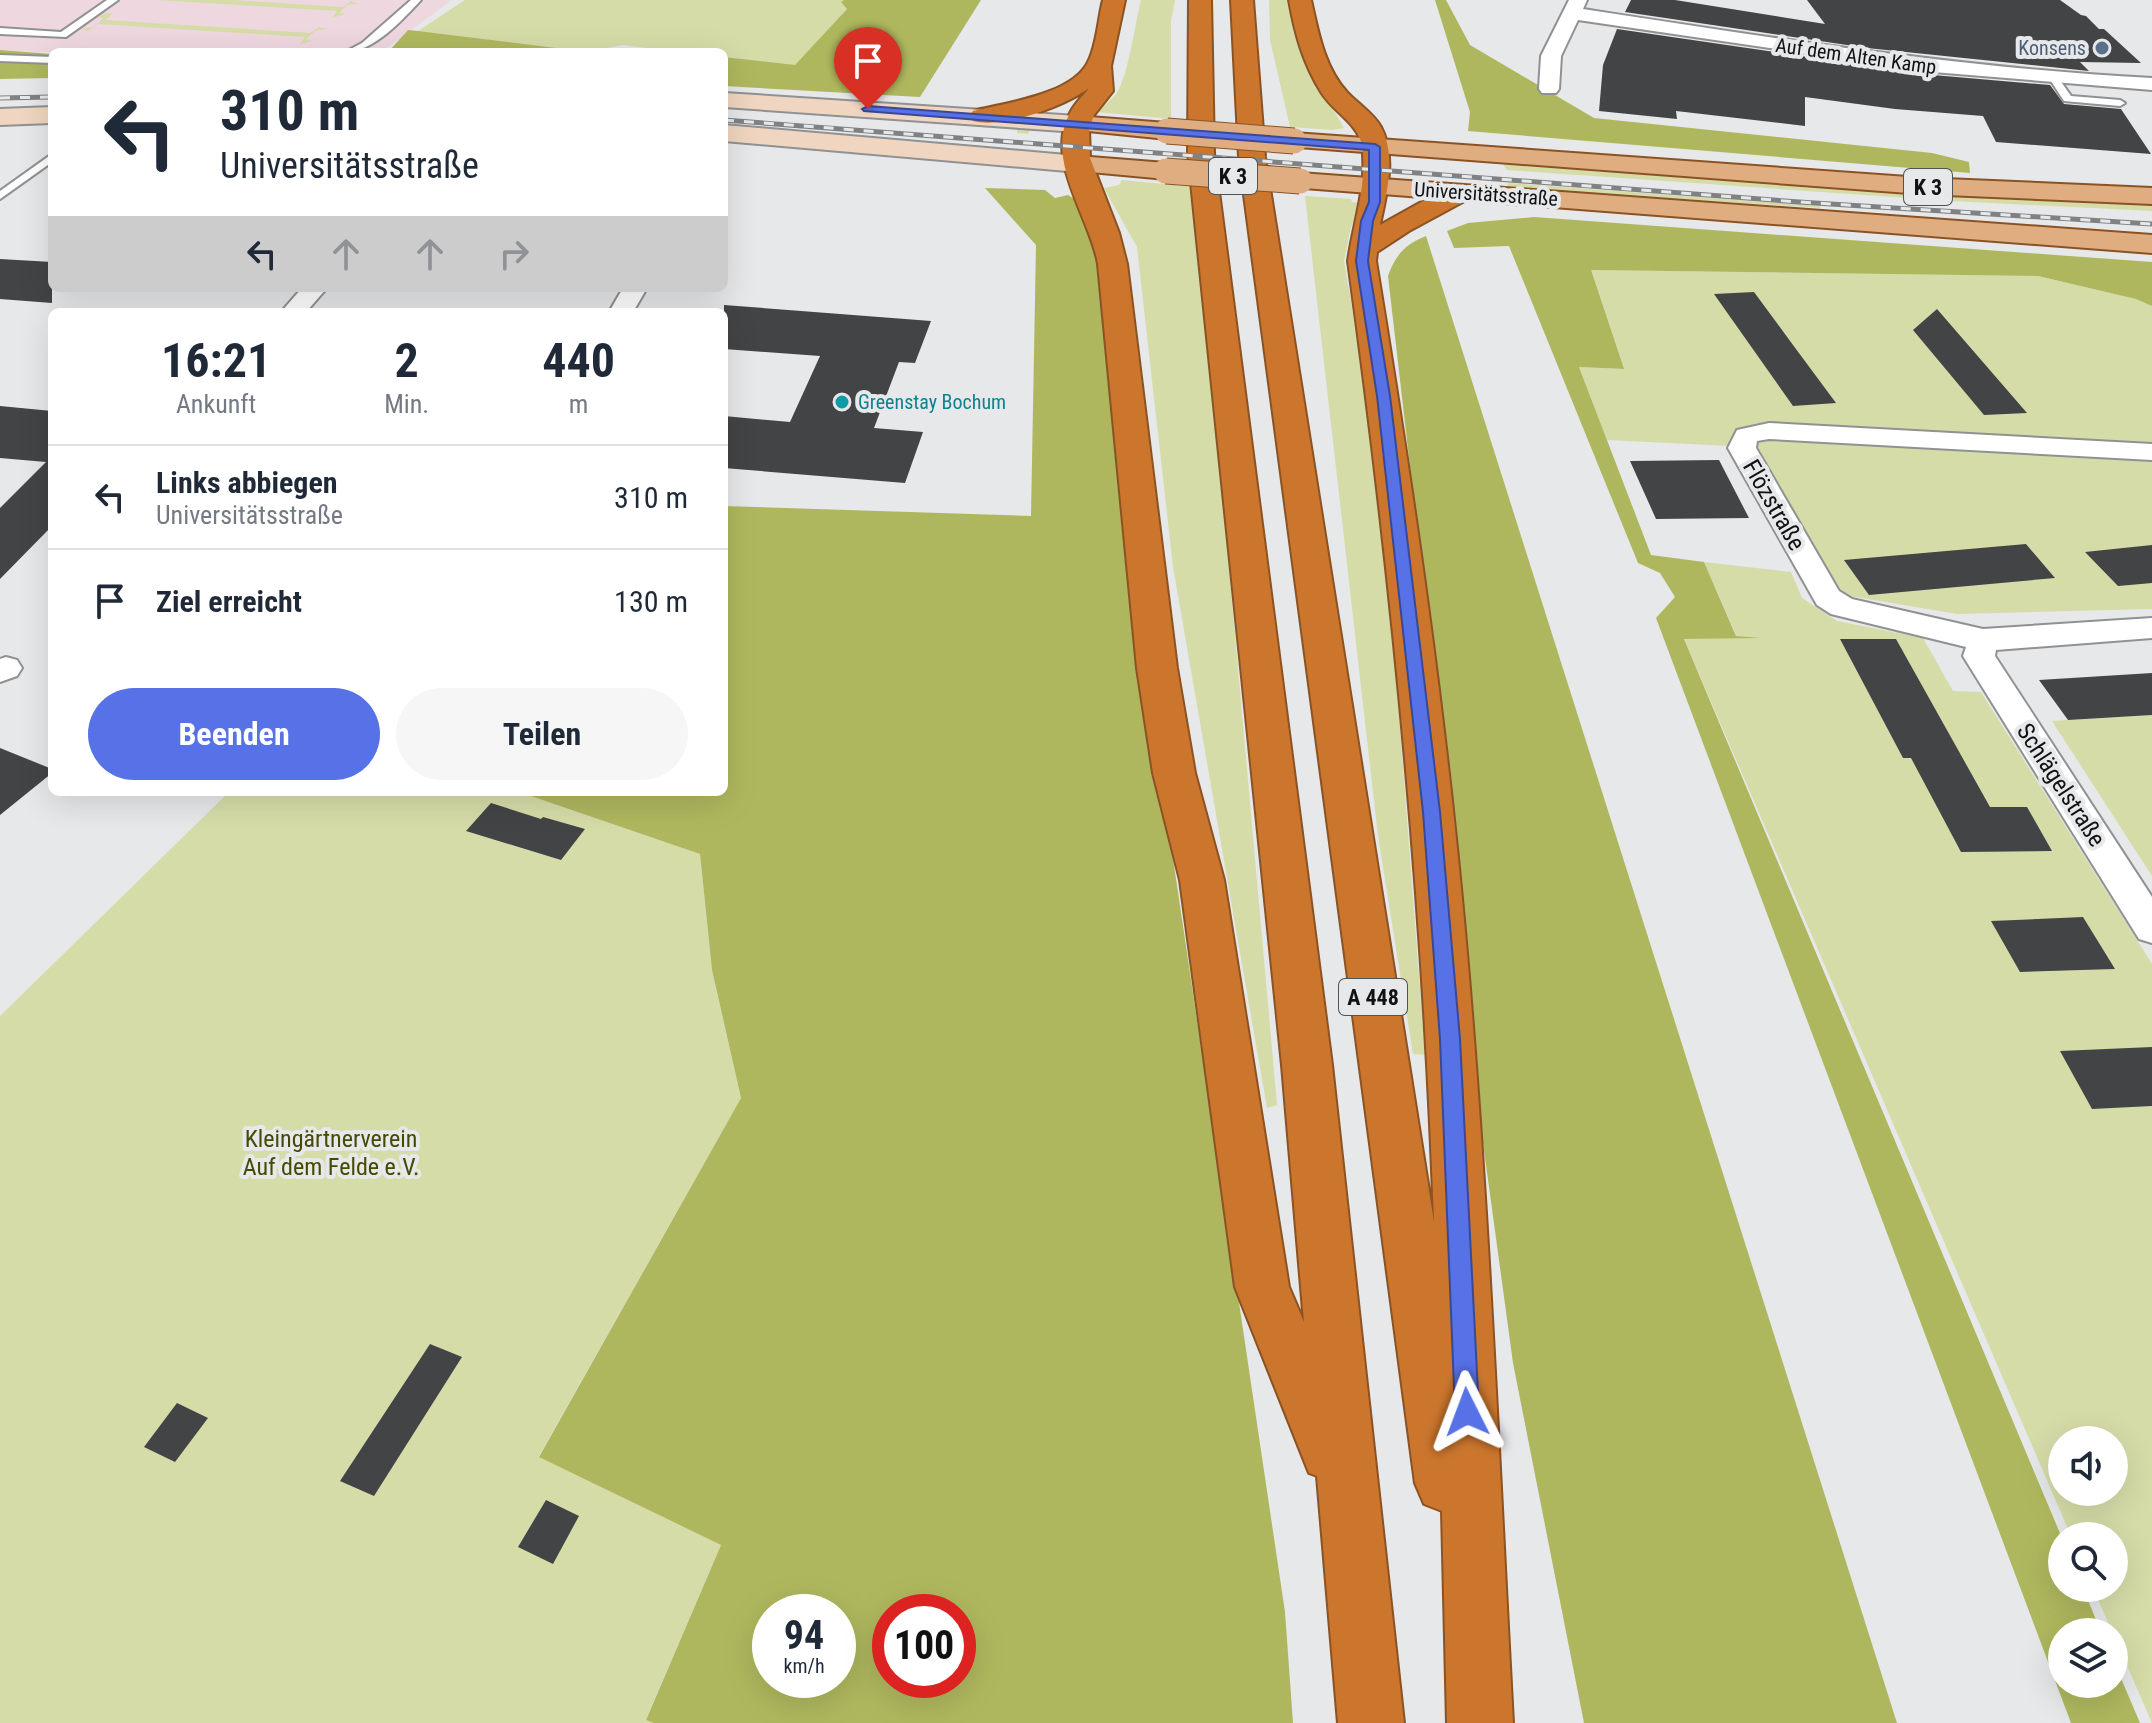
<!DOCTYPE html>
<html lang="de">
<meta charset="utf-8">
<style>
body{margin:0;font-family:"Roboto Condensed",sans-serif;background:#f6f6f7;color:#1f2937;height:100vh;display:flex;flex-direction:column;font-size:30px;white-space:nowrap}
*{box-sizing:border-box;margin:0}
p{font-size:26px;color:#747a83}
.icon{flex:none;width:44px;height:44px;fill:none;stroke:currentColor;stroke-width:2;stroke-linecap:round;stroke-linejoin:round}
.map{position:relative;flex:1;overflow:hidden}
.details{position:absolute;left:48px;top:308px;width:680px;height:488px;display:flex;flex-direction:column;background:#fff;border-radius:12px;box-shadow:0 8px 32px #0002}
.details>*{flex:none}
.hud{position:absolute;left:48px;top:48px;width:680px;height:244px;border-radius:12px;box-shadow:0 8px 32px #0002;background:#fff;color:#1f2937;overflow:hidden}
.controls{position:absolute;left:2048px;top:1426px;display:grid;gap:16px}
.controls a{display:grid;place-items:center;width:80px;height:80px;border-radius:50%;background:#fff;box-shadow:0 8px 32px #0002;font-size:40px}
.speed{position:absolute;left:752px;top:1594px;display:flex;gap:16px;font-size:40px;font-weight:700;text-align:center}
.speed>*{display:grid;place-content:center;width:104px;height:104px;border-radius:50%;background:#fff;box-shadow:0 8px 32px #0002;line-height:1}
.speed small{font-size:20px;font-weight:400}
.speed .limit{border:12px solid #d22;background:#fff;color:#111}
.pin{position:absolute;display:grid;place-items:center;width:68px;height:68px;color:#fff;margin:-82px -34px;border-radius:50% 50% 50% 0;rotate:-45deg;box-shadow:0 0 8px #0007}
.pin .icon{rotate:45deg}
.me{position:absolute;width:88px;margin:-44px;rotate:357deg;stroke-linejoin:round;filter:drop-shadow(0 0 6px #0008)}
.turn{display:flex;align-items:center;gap:28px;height:168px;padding:0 40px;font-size:36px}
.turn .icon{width:104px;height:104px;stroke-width:2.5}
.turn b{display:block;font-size:56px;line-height:68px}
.lanes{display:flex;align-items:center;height:76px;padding:0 40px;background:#0003;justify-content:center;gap:40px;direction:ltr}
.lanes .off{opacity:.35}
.eta{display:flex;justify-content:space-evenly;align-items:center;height:136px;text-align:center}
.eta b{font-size:48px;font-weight:700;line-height:56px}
.primary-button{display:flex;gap:16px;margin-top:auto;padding:16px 40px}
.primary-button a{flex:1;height:92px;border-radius:48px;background:#5771e7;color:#fff;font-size:32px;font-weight:700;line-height:92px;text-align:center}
.primary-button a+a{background:#f6f6f7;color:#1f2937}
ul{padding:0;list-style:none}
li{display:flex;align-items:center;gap:24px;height:104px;padding:0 40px;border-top:2px solid #e0e1e3}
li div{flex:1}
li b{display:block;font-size:30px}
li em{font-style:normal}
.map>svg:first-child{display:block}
.commercial{fill:#efd7e0}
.green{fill:#d6dca8;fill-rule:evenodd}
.forest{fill:#afb75e;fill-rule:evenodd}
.building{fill:#424445}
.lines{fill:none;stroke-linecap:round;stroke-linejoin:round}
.lane-casing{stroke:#8f9193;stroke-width:4}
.street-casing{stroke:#8f9193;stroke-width:4}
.secondary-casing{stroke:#8f9193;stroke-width:4}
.primary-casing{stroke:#8b5324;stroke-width:4}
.highway-casing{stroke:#8b5324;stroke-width:4}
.lane{fill:#fff;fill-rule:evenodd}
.street{fill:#fff;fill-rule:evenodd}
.secondary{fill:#f0d6c0;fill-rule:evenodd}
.primary{fill:#e0ad81;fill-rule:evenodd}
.highway{fill:#cc762d;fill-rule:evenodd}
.rail-casing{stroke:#7f8182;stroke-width:5}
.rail{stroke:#e6e8ea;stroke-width:3;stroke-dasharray:10;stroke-linecap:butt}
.primary-bridge-casing{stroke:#8b5324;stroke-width:27;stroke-linecap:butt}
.primary-bridge{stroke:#e0ad81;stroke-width:25}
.route{fill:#5771e7;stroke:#394996;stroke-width:2}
.service-dot{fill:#5c6f8a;stroke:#e6e8ea;stroke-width:3}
.culture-dot{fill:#0f9aa8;stroke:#e6e8ea;stroke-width:3}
.labels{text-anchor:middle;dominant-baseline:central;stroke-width:8;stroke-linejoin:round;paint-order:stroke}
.far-service-label{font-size:20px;fill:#4e5e75;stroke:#e6e8ea;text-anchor:end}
.far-street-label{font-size:20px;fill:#111212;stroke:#e6e8ea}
.far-culture-label{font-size:20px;fill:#0d838f;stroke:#e6e8ea;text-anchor:start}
.shield{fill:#e6e8ea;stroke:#515253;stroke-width:2}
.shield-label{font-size:22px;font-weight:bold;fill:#111212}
.street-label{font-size:24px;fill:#111212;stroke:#e6e8ea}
.park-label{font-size:24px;fill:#454901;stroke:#e6e8ea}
</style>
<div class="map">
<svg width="2152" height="1723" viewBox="0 0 2152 1723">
<rect width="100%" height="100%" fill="#e6e8ea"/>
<path class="commercial" d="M 0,0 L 452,0 L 381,52 L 34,52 L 0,50 Z"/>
<path class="green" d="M 156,0 L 230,0 L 343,7 L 351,1 L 358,4 L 347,5 L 339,13 L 346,14 L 332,18 L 337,11 Z
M 465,0 L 844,0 L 842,3 L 847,9 L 795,66 L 724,57 L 724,52 L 680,52 L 622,45 L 587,52 L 418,31 Z
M 1141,0 L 1175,0 L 1171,21 L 1171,119 L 1097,112 C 1104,106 1111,100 1116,94 C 1128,78 1135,23 1141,0 Z
M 1269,0 L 1290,0 L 1304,58 L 1344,128 L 1333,130 L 1290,127 L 1270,40 Z
M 107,13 L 113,13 L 106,20 L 310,33 L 319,27 L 326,29 L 315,31 L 306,39 L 313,41 L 300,44 L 305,37 L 98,24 L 88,31 L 81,29 L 93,27 L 104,18 L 98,17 Z
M 762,109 L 1031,128 L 1028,134 L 1017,133 L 1017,130 Z
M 1503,164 L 1869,191 L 2152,204 L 2152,211 L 1951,201 L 1507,170 Z
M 1122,180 L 1195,187 L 1277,1105 L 1267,1108 L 1173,567 L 1137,247 L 1104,188 L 1119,185 Z
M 1508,183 L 1819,206 L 1821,208 L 1507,188 Z
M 1305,196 L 1351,199 L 1352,202 L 1361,203 L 1351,227 L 1344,261 L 1367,396 L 1388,569 L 1425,1055 L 1413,1054 L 1378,836 Z
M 1590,270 L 2038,276 L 2137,299 L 2152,306 L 2152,609 L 1957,614 L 1844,595 L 1751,447 L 1607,440 L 1579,367 L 1623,369 Z
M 1704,562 L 1791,572 L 1802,598 L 1837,621 L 1923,638 L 1953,691 L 1981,692 L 2152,964 L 2152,1723 L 2093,1588 L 2114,1588 L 2114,1536 L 2071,1536 L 1684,639 L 1737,637 ZM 2062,1440 L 2114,1440 L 2114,1492 L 2062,1492 Z
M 2152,715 L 2152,876 L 2052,721 Z
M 229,792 L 519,792 L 700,854 L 712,970 L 741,1098 L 539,1456 L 721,1545 L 646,1719 L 654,1723 L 0,1723 L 0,1016 Z"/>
<path class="forest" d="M 844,0 L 981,0 L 920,97 L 724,86 L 724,57 L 795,65 L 847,9 L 841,2 Z
M 1435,0 L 1446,0 L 1470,45 L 1594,118 L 1932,153 L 1969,162 L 1970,173 L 1468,131 L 1470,112 Z
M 408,30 L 418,31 L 588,52 L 392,52 L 390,50 Z
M 0,50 L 52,54 L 52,78 L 0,79 Z
M 985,188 L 1045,190 L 1055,198 L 1068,195 L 1081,203 L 1094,229 L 1142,650 L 1285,1612 L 1293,1723 L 654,1723 L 646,1720 L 721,1545 L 539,1457 L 741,1098 L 712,970 L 700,854 L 519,792 L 724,792 L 724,506 L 1031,516 L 1036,245 ZM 770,1612 L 838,1612 L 838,1680 L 770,1680 ZM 890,1612 L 958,1612 L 958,1680 L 890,1680 Z
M 1534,217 L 2152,262 L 2152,306 L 2136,299 L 2038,276 L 1591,270 L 1624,369 L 1579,367 L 1651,555 L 1704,562 L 1736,636 L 1760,638 L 1684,639 L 2062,1538 L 2062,1588 L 2083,1588 L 2101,1632 L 2062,1632 L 2062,1684 L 2114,1684 L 2114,1662 L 2140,1723 L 2071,1723 L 1656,618 L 1675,597 L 1660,573 L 1638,563 L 1509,246 L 1454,248 L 1447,231 L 1468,223 Z
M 1426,236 L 1897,1723 L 1584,1723 L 1513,1363 L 1469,1040 L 1450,813 L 1388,276 C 1395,256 1405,244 1426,236 Z"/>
<path class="building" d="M 1631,0 L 1675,0 L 1825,24 L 1807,0 L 2060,0 L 2081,15 L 2086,16 L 2099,29 L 2104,29 L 2141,63 L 2080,62 L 2089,71 L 1867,48 L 1625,12 Z
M 1617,29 L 1933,75 L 2050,85 L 2064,104 L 2121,109 L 2151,154 L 1996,142 L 1983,116 L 1895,109 L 1805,97 L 1805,126 L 1676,111 L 1677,119 L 1599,111 L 1603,65 Z
M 0,259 L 52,262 L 52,303 L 0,299 Z
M 1754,292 L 1793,345 L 1836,403 L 1793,406 L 1714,294 Z
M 724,305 L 931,321 L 915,363 L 899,362 L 874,428 L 923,432 L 905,483 L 724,468 L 724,416 L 790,422 L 820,356 L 724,349 Z
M 1937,309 L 2027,413 L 1984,415 L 1913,330 Z
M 0,406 L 52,411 L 52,526 L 0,579 L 0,508 L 46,462 L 0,458 Z
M 1719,460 L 1749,518 L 1656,519 L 1630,461 Z
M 2026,544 L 2055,578 L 1869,595 L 1844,560 Z
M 2152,545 L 2152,583 L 2118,586 L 2085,552 Z
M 1840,639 L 1896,639 L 1990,807 L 2027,807 L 2052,851 L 1961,852 L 1911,758 L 1903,758 Z
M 2152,673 L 2152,715 L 2068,720 L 2039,680 Z
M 0,748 L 52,769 L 52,773 L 0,815 Z
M 491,803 L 541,819 L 543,817 L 585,829 L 561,860 L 466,831 Z
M 2083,917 L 2115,969 L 2020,972 L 1991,921 Z
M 2152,1047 L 2152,1106 L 2092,1109 L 2060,1051 Z
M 430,1344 L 462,1357 L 374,1496 L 340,1481 Z
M 177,1403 L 208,1418 L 175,1462 L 144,1447 Z
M 546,1500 L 579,1516 L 553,1564 L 518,1547 Z"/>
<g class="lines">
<defs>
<path id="lane" d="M 107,0 L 118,0 L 66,37 L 0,34 L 0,28 L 61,32 Z
M 411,0 L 421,0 C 402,20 374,52 345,52 L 362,43 Z
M 0,55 L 52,57 L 52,63 L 0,61 Z
M 2051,76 L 2057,76 L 2071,96 L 2120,100 L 2125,103 L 2120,106 L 2064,101 L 2049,78 Z
M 52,154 L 52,162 L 0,199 L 0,191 Z"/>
<path id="street" d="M 1569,0 L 1587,0 L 1583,9 C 1772,38 1960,68 2152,78 L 2152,90 L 1933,72 L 1578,20 L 1561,56 L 1559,89 L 1556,93 L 1542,93 L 1539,89 L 1541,56 Z
M 302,288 L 327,288 L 306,312 L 281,312 Z
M 623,288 L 647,288 L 633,312 L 609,312 Z
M 1769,423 L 2152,444 L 2152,460 L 1769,439 L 1757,441 L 1756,448 L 1839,591 L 1852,599 L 1983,629 L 2152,618 L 2152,638 L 1996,650 L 1995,656 L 2152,897 L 2152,943 L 2139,939 L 1963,656 L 1966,647 L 1831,614 L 1817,605 L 1728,448 L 1737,430 Z
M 6,657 L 17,660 L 22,668 L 17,676 L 0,682 L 0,659 Z"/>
<path id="secondary" d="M 724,93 L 1077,116 L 1086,119 L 1090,124 L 1086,129 L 1077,132 L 724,107 Z
M 52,107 L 52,123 L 0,125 L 0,109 Z
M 724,125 L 1078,156 L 1087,158 L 1091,164 L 1087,170 L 1078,172 L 724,141 Z"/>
<path id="primary" d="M 1077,116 L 1167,123 L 1176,126 L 1180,131 L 1176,136 L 1167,139 L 1068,129 L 1064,124 L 1068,119 Z
M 1294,133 L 1922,178 L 2152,188 L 2152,204 L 1922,194 L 1285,146 L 1281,141 L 1285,136 Z
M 1078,156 L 1166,163 L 1175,165 L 1179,171 L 1175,177 L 1166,179 L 1069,170 L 1065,164 L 1069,158 Z
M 1300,173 L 2152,235 L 2152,253 L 1291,187 L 1287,181 L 1291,175 Z"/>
<path id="highway" d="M 1103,0 L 1125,0 L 1111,66 L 1113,91 L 1094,115 L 1089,129 L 1090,158 L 1119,233 L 1127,264 L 1177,668 L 1195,773 L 1224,880 L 1289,1287 L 1304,1322 L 1282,1065 L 1188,153 L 1189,0 L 1211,0 L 1214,153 L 1332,1065 L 1404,1723 L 1338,1723 L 1317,1476 L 1309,1473 L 1235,1287 L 1180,880 L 1153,773 L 1137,668 L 1098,264 C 1090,217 1044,160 1070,113 C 1075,103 1083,96 1089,88 C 1065,106 1003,129 973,121 L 969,116 L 973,111 C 1004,103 1072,95 1088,62 C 1097,45 1098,19 1103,0 Z
M 1231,0 L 1253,0 L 1265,157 L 1434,1222 C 1423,900 1392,580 1348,261 C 1353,224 1368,184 1362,145 C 1357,122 1333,112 1321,92 C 1303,63 1295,34 1289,0 L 1311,0 C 1318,31 1324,67 1347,92 C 1357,103 1374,114 1381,127 C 1397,157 1386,195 1380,225 L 1450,186 L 1470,186 L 1474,192 L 1470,198 L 1409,231 L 1377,252 L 1376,261 C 1413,487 1446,714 1466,942 C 1489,1202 1499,1462 1513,1723 L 1447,1723 L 1442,1511 L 1424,1504 L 1415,1483 L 1239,157 Z"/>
</defs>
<use href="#lane" class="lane-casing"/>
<use href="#street" class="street-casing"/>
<use href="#secondary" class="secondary-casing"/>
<use href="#primary" class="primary-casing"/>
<use href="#highway" class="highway-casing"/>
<use href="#lane" class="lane"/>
<use href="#street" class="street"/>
<use href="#secondary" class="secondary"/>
<use href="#primary" class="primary"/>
<use href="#highway" class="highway"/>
<defs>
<path id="rail" d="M 0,98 L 52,97
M 724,120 L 1799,202 L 2152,224"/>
</defs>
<use href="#rail" class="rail-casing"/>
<use href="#rail" class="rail"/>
<defs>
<path id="primary-bridge" d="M 1167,131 L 1294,141
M 1166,171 L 1300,181"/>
</defs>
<use href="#primary-bridge" class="primary-bridge-casing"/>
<use href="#primary-bridge" class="primary-bridge"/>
</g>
<path class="route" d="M 868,106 L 1375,144 L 1380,147 L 1380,202 L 1373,221 L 1368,261 L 1390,396 L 1440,812 L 1460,1039 L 1479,1412 L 1475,1421 L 1467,1424 L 1458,1421 L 1455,1412 L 1440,1039 L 1423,812 L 1377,396 L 1356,261 L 1361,221 L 1369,202 L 1369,150 L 864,111 L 862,109 Z"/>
<circle class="service-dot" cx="2102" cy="48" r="8"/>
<circle class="culture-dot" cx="842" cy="402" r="8"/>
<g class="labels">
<g class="far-service-label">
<text x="2086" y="48">Konsens</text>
</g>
<g class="far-street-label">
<text transform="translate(1856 56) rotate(8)">Auf dem Alten Kamp</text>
<text transform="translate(1486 194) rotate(4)">Universitätsstraße</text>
</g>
<g class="far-culture-label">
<text x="858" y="402">Greenstay Bochum</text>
</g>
<g class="shield">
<rect x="1209" y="158" width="48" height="36" rx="6"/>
<rect x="1904" y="169" width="48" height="36" rx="6"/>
<rect x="1339" y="979" width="68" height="36" rx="6"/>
</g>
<g class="shield-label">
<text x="1233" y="176">K 3</text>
<text x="1928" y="187">K 3</text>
<text x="1373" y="997">A 448</text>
</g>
<g class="street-label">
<text transform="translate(1774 505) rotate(60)">Flözstraße</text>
<text transform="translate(2061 785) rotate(57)">Schlägelstraße</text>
</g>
<g class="park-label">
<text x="331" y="1139">Kleingärtnerverein<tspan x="331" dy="28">Auf dem Felde e.V.</tspan></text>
</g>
</g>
</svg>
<div class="controls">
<a><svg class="icon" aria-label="sound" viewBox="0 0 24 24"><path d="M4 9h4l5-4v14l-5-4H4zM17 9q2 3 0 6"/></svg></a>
<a><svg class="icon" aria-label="search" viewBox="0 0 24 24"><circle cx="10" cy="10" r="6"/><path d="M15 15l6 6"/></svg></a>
<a><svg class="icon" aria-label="layers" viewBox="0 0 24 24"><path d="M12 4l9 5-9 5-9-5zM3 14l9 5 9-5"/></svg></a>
</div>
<div class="speed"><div>94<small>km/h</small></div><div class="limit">100</div></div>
<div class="pin" style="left:868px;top:109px;background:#d93025"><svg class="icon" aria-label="arrive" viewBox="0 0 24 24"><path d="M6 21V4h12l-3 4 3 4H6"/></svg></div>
<svg class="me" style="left:1467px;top:1412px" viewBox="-20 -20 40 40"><path d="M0-17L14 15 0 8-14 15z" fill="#5771e7" stroke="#fff" stroke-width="4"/></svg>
<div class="hud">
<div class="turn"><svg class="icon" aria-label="left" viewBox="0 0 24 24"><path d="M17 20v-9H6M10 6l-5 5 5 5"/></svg><div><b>310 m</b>Universitätsstraße</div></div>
<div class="lanes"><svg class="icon" aria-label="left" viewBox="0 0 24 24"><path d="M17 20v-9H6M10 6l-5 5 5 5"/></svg><svg class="icon off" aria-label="ahead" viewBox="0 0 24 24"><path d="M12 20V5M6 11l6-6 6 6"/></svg><svg class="icon off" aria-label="ahead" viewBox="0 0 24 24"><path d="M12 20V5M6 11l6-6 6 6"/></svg><svg class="icon off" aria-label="right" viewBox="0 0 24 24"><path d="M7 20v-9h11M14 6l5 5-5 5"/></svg></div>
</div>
<section class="details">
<div class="eta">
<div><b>16:21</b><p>Ankunft</p></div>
<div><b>2</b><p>Min.</p></div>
<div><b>440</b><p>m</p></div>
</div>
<ul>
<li><svg class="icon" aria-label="left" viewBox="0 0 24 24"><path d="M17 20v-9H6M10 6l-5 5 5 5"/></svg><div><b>Links abbiegen</b><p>Universitätsstraße</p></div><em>310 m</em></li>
<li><svg class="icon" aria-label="arrive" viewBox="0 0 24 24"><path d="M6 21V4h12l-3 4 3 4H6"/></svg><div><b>Ziel erreicht</b></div><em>130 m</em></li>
</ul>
<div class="primary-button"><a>Beenden</a><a>Teilen</a></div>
</section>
</div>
